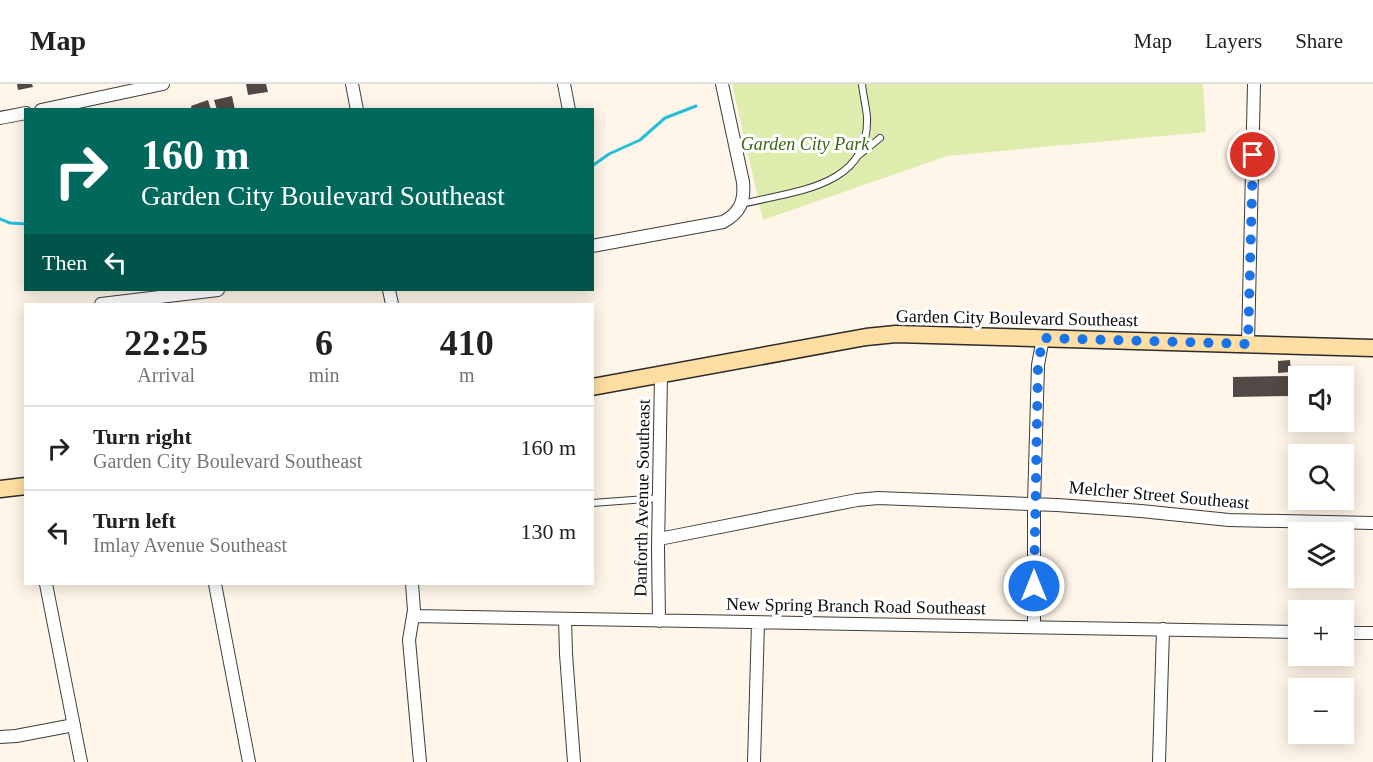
<!DOCTYPE html>
<meta charset="utf-8">
<style>
body{margin:0;font-family:Georgia,serif;background:#f2f2f2;color:#222;height:100vh;display:flex;flex-direction:column;font-size:22px;white-space:nowrap}
*{box-sizing:border-box;margin:0}
p{font-size:20px;color:#767676}
.icon{flex:none;width:33px;height:33px;fill:none;stroke:currentColor;stroke-width:2;stroke-linecap:round;stroke-linejoin:round}
.map{position:relative;flex:1;overflow:hidden}
.sheet{position:absolute;left:24px;top:219px;width:570px;height:282px;display:flex;flex-direction:column;background:#fff;border-radius:0px;box-shadow:0 3px 15px #0003}
.sheet>*{flex:none}
.guide{position:absolute;left:24px;top:24px;width:570px;height:183px;border-radius:0px;box-shadow:0 3px 15px #0003;background:#00695c;color:#fff;overflow:hidden}
.buttons{position:absolute;left:1288px;top:282px;display:grid;gap:12px}
.buttons a{display:grid;place-items:center;width:66px;height:66px;border-radius:0px;background:#fff;box-shadow:0 3px 15px #0003;font-size:30px}
.pin{position:absolute;display:grid;place-items:center;width:51px;height:51px;color:#fff;margin:-26px;border:3px solid #fff;border-radius:50%;box-shadow:0 2px 6px #0007}
.me{position:absolute;width:66px;margin:-33px;rotate:0deg;stroke-linejoin:round;filter:drop-shadow(0 0 4px #0008)}
.turn{display:flex;align-items:center;gap:21px;height:126px;padding:0 18px;font-size:27px}
.turn .icon{width:78px;height:78px;stroke-width:2.5}
.turn b{display:block;font-size:42px;line-height:51px}
.then{display:flex;align-items:center;height:57px;padding:0 18px;background:#0003;gap:12px;font-size:22px}
.eta{display:flex;justify-content:space-evenly;align-items:center;height:102px;text-align:center}
.eta b{font-size:36px;font-weight:600;line-height:42px}
ul{padding:0;list-style:none}
li{display:flex;align-items:center;gap:18px;height:84px;padding:0 18px;border-top:2px solid #e0e0e0}
li div{flex:1}
li b{display:block;font-size:22px}
li em{font-style:normal}
header{display:flex;align-items:center;gap:36px;box-sizing:border-box;height:84px;padding:0 30px;background:#fff;border-bottom:2px solid #e0e0e0}
header strong{font-size:28px}
nav{display:flex;gap:33px;margin-inline-start:auto;font-size:21px}
.map>svg:first-child{display:block}
.green{fill:#deedae}
.lines{fill:none;stroke-linecap:round;stroke-linejoin:round}
.stream{stroke:#27beda;stroke-width:3}
.building{fill:#544846}
.lane-casing{stroke:#3d3d3d;stroke-width:8}
.street-casing{stroke:#3d3d3d;stroke-width:14}
.secondary-casing{stroke:#2c2c2c;stroke-width:19}
.lane{stroke:#fff;stroke-width:6}
.street{stroke:#fff;stroke-width:12}
.secondary{stroke:#ffdea3;stroke-width:16}
.route{stroke:#1a73e8;stroke-width:10;stroke-dasharray:0 18}
.labels{text-anchor:middle;dominant-baseline:central;stroke-width:6;stroke-linejoin:round;paint-order:stroke}
.park-label{font-size:18px;font-style:italic;fill:#3a6716;stroke:#fff}
.street-label{font-size:18px;fill:#0a0a0a;stroke:#fff}
</style>
<header>
<strong>Map</strong>
<nav><a>Map</a><a>Layers</a><a>Share</a></nav>
</header>
<div class="map">
<svg width="1373" height="678" viewBox="0 0 1373 678">
<rect width="100%" height="100%" fill="#fff5e8"/>
<path class="green" d="M 732,0 L 1203,0 L 1206,48 L 947,72 L 763,136 Z"/>
<g class="lines">
<path class="stream" d="M 592,82 L 609,70 L 640,56 L 665,34 L 696,22
M 0,135 L 10,139 L 26,140"/>
</g>
<path class="building" d="M 17,0 L 32,0 L 33,3 L 18,6 Z
M 246,0 L 266,0 L 268,8 L 248,11 Z
M 232,12 L 235,26 L 217,26 L 214,16 Z
M 208,16 L 211,26 L 192,26 L 191,22 Z
M 1290,276 L 1291,288 L 1278,289 L 1278,277 Z
M 1291,292 L 1290,312 L 1233,313 L 1233,293 Z"/>
<g class="lines">
<defs>
<path id="lane" d="M 859,71 L 880,54
M 742,120 C 793,107 870,104 867,33 C 866,22 863,11 862,0
M 592,419 L 660,414"/>
<path id="street" d="M 352,0 L 357,26
M 564,0 L 569,26
M 41,26 L 163,0
M 0,34 L 26,29
M 592,162 L 723,138 C 740,129 745,117 743,98 L 722,0
M 389,206 L 392,220
M 101,220 L 218,206
M 1248,260 L 1254,0
M 659,455 L 857,416 L 878,414 L 1057,421 L 1141,427 L 1229,436 L 1373,439
M 46,500 L 81,678
M 215,500 L 249,678
M 412,500 L 414,526 L 409,556 L 420,678
M 413,532 L 1299,548
M 565,535 L 566,570 L 574,678
M 659,537 L 658,465 L 661,291
M 1034,543 L 1034,420 L 1038,281 L 1043,254
M 1344,549 L 1373,549
M 0,653 L 16,652 L 74,641
M 754,678 L 758,539
M 1159,678 L 1163,545"/>
<path id="secondary" d="M 592,303 L 866,253 L 896,250 L 1373,264
M 0,405 L 26,402"/>
</defs>
<use href="#lane" class="lane-casing"/>
<use href="#street" class="street-casing"/>
<use href="#secondary" class="secondary-casing"/>
<use href="#lane" class="lane"/>
<use href="#street" class="street"/>
<use href="#secondary" class="secondary"/>
</g>
<g class="lines">
<path class="route" d="M 1034,502 L 1038,281 L 1043,254 L 1248,260 L 1253,71"/>
</g>
<g class="labels">
<g class="park-label">
<text x="805" y="60">Garden City Park</text>
</g>
<g class="street-label">
<text transform="translate(1017 234) rotate(1)">Garden City Boulevard Southeast</text>
<text transform="translate(1159 411) rotate(5)">Melcher Street Southeast</text>
<text transform="translate(642 414) rotate(-89)">Danforth Avenue Southeast</text>
<text transform="translate(856 522) rotate(1)">New Spring Branch Road Southeast</text>
</g>
</g>
</svg>
<div class="buttons">
<a><svg class="icon" aria-label="sound" viewBox="0 0 24 24"><path d="M4 9h4l5-4v14l-5-4H4zM17 9q2 3 0 6"/></svg></a>
<a><svg class="icon" aria-label="search" viewBox="0 0 24 24"><circle cx="10" cy="10" r="6"/><path d="M15 15l6 6"/></svg></a>
<a><svg class="icon" aria-label="layers" viewBox="0 0 24 24"><path d="M12 4l9 5-9 5-9-5zM3 14l9 5 9-5"/></svg></a>
<a>+</a>
<a>−</a>
</div>
<div class="pin" style="left:1253px;top:71px;background:#d93025"><svg class="icon" aria-label="arrive" viewBox="0 0 24 24"><path d="M6 21V4h12l-3 4 3 4H6"/></svg></div>
<svg class="me" style="left:1034px;top:502px" viewBox="-20 -20 40 40"><circle r="17" fill="#1a73e8" stroke="#fff" stroke-width="3"/><path d="M0-11L8 9 0 5-8 9z" fill="#fff"/></svg>
<div class="guide">
<div class="turn"><svg class="icon" aria-label="right" viewBox="0 0 24 24"><path d="M7 20v-9h11M14 6l5 5-5 5"/></svg><div><b>160 m</b>Garden City Boulevard Southeast</div></div>
<div class="then">Then<svg class="icon" aria-label="left" viewBox="0 0 24 24"><path d="M17 20v-9H6M10 6l-5 5 5 5"/></svg></div>
</div>
<section class="sheet">
<div class="eta">
<div><b>22:25</b><p>Arrival</p></div>
<div><b>6</b><p>min</p></div>
<div><b>410</b><p>m</p></div>
</div>
<ul>
<li><svg class="icon" aria-label="right" viewBox="0 0 24 24"><path d="M7 20v-9h11M14 6l5 5-5 5"/></svg><div><b>Turn right</b><p>Garden City Boulevard Southeast</p></div><em>160 m</em></li>
<li><svg class="icon" aria-label="left" viewBox="0 0 24 24"><path d="M17 20v-9H6M10 6l-5 5 5 5"/></svg><div><b>Turn left</b><p>Imlay Avenue Southeast</p></div><em>130 m</em></li>
</ul>
</section>
</div>
